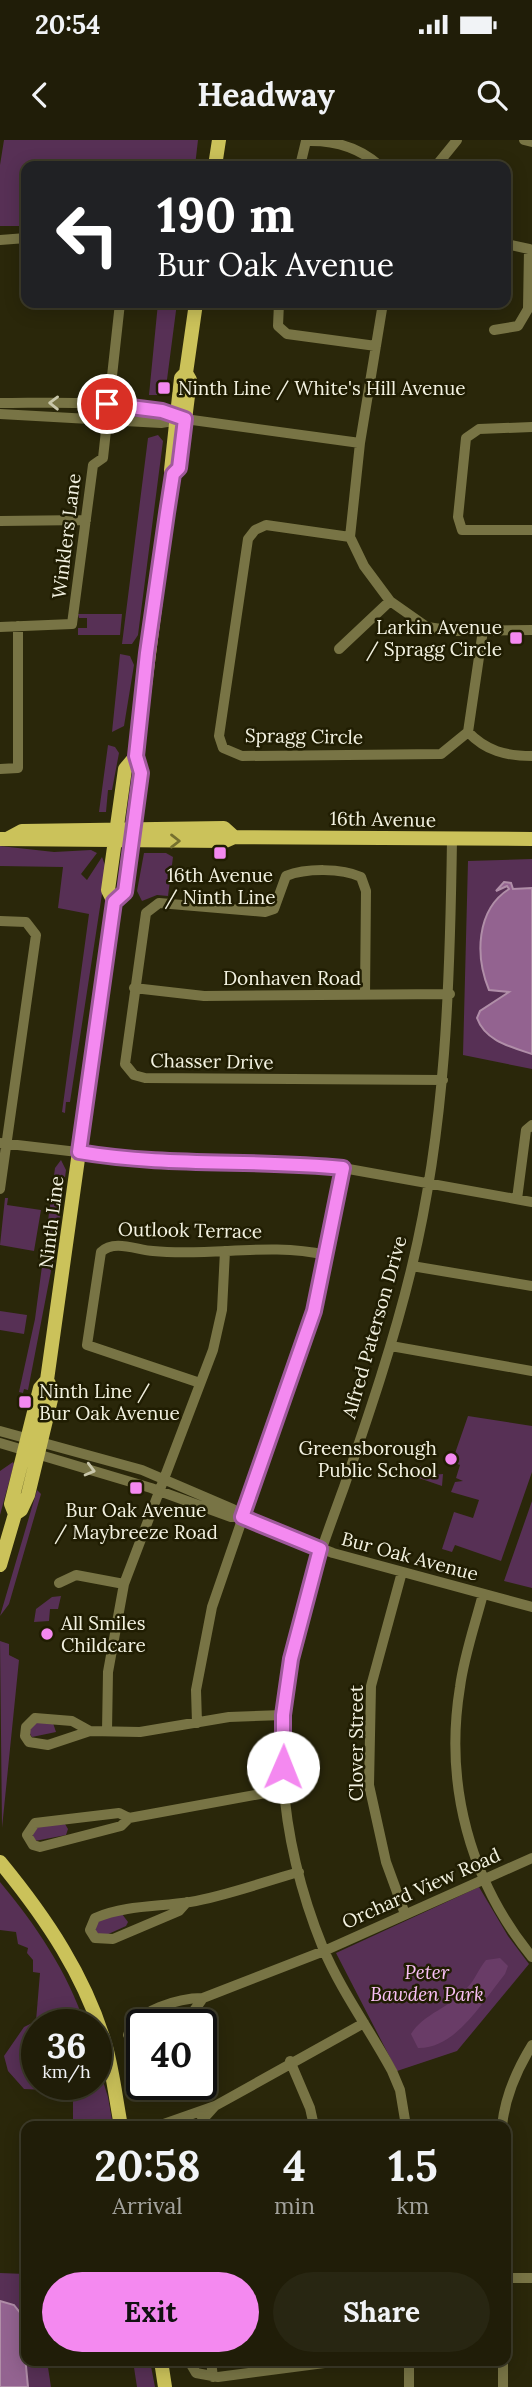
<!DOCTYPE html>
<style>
body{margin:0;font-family:Lora,serif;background:#282612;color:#f1f3f6;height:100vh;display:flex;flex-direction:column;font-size:26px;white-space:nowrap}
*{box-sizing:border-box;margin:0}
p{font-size:23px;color:#a2a29c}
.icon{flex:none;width:38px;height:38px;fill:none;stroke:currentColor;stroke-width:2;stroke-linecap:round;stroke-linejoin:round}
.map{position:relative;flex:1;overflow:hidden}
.drawer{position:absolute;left:21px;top:1981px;width:490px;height:245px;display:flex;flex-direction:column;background:#201d08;border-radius:14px;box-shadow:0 4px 18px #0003,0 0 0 2px #3d3b29}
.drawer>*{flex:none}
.guide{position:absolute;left:21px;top:21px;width:490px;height:147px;border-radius:14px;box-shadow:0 4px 18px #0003,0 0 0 2px #3d3b29;background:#202124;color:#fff;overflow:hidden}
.speed{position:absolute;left:21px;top:1869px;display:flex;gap:14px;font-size:35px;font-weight:700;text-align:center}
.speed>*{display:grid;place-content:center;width:91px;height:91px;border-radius:50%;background:#201d08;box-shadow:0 4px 18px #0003,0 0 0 2px #3d3b29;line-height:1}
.speed small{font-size:18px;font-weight:400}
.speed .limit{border:4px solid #111;border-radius:10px;background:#fff;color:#111}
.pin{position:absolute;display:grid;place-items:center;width:60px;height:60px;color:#fff;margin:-30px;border:4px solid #fff;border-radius:50%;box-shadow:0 2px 7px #0007}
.me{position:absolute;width:77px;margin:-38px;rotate:1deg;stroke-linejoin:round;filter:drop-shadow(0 0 5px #0008)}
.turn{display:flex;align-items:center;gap:24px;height:147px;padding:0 21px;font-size:32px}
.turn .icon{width:91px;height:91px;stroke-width:2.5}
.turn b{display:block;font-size:49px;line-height:60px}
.eta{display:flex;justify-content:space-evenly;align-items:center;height:119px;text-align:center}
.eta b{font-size:42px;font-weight:700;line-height:49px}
.button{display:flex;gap:14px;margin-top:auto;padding:14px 21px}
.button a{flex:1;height:80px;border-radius:42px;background:#f489f0;color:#111;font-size:28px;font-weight:700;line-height:80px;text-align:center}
.button a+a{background:#282612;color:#f1f3f6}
.status{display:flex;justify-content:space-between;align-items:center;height:49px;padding:0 35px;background:#201d08;direction:ltr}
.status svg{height:19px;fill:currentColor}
header{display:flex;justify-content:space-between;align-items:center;height:91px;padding:0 21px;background:#201d08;font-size:32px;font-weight:700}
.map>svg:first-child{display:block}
.green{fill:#573055}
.forest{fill:#693c67}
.water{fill:#936390;stroke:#b08ea8;stroke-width:2}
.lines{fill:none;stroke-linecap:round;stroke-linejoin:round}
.minor{stroke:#787445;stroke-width:10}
.major{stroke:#cbc25a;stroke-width:14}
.oneway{stroke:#c8c6aa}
.oneway2{stroke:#76702e}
.route-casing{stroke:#9f599c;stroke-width:18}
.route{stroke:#f489f0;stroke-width:12}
.poi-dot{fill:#f489f0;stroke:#201d02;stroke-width:2.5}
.labels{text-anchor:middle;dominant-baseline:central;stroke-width:5;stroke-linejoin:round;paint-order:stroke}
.poi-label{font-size:19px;fill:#f3f2e1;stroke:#201d02;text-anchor:start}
.street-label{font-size:19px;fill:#f3f2e1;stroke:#201d02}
.park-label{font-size:19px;font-style:italic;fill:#f9c0f5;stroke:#201d02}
</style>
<div class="status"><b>20:54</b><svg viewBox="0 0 49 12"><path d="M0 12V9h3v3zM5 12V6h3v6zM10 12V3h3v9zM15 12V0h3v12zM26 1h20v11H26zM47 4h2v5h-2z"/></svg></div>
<header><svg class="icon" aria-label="back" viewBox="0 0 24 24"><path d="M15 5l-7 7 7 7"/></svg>Headway<svg class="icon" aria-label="search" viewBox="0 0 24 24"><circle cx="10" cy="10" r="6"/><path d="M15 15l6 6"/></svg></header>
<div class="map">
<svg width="532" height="2247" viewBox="0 0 532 2247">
<rect width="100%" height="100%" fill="#2a270a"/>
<path class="green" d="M 4,0 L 198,0 L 195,26 L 26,26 L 26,86 L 0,86 L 0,25 Z
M 158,163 L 177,163 L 165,255 L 149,255 Z
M 158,295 L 163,301 L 138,495 L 132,504 L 122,504 L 148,298 Z
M 78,474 L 122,474 L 120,495 L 78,495 L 78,488 L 87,488 L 87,478 L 79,478 Z
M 120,514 L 130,516 L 134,525 L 124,586 L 112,592 Z
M 108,605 L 115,607 L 119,613 L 112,650 L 108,650 L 106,672 L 99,672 Z
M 0,706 L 54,712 L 91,710 L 97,713 L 81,734 L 87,740 L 102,717 L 106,728 L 70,962 L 66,962 L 65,973 L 62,972 L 89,774 L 58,768 L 63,727 L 0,726 Z
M 144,713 L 166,713 L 173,717 L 168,756 L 157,755 L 142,761 L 137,751 Z
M 532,719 L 532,929 L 463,915 L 468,721 Z
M 61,1020 L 66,1030 L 56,1105 L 28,1250 L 24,1249 L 23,1253 L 19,1252 L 35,1179 L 55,1028 Z
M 5,1058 L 8,1058 L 7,1065 L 41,1070 L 34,1111 L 0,1105 Z
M 0,1171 L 27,1175 L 24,1194 L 0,1190 Z
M 468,1276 L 532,1286 L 532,1332 L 501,1421 L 455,1405 L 452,1412 L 442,1409 L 454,1372 L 473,1378 L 479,1360 L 451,1352 L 455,1342 L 463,1341 L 456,1338 L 460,1325 L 452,1322 Z
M 13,1322 L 14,1324 L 0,1375 L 0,1331 Z
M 420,1326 L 432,1335 L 443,1334 L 442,1346 L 413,1336 L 415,1328 Z
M 37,1350 L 41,1354 L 9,1464 L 0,1476 Z
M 532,1361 L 532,1448 L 504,1441 Z
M 61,1456 L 58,1469 L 50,1469 L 49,1481 L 34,1482 L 36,1469 L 52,1457 Z
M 0,1501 L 9,1504 L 9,1515 L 19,1520 L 2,1688 Z
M 32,1583 L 53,1583 L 56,1592 L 32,1597 L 29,1592 Z
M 65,1684 L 68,1689 L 66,1695 L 35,1701 L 31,1691 L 33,1687 Z
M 0,1742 C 35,1784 68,1832 85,1885 L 37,1885 L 37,1944 L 96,1944 L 96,1919 L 108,1957 L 113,1986 L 73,1986 L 73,1961 L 69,1951 L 24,1949 L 8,1931 L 4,1916 L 24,1887 L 36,1881 L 40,1833 L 33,1832 L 33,1820 L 27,1813 L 28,1808 L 18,1804 L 16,1792 L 0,1790 Z
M 479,1747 L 508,1796 L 529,1824 L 457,1911 L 397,1931 L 336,1813 Z
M 122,1774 L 128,1782 L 126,1786 L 104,1796 L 96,1794 L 94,1783 L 98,1779 Z
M 0,2133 L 26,2134 L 26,2221 L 47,2221 L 51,2247 L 0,2247 Z
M 133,2221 L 150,2221 L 155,2247 L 137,2247 Z"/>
<path class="forest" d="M 500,1818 L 508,1826 L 505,1834 C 483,1861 456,1909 418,1908 L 411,1894 C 423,1874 451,1867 467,1848 C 475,1840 479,1828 486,1820 Z"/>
<path class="water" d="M 504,742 L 511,743 L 513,749 L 532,748 L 532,914 C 511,907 485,901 477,878 L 480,871 L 509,852 L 489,850 C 475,816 476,770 509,749 L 507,746 L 496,751 Z
M 0,2161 L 14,2165 L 21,2174 L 28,2247 L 0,2247 Z"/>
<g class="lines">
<path class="minor" d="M 524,0 L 532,2
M 300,26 L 306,1 C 334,0 360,8 380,26
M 436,26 L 457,0
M 0,100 L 26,98
M 279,163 L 278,186 L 287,194 L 376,206
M 383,163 L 360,303 L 350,397 L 364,426 L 390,461 L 427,487 L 456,491 L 532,490
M 494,190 L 518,186 L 528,169 L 529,109 L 506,104
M 0,263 C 60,263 124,259 181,277
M 0,274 L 161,283 L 185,279 L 360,303
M 532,287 L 479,289 L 466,298 L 458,377 L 462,390 L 532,390
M 0,381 L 86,380
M 350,397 L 266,385 L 255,390 L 248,399 L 219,596 L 223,608 L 242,616 L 441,614 L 468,592 L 483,490
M 0,487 L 72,484 L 93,325 L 103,318 L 120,163
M 339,509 L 390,461
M 468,592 C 486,611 506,616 532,616
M 0,629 L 18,628 L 18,486
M 0,781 L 26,782 L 36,795 L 0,1049
M 134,848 L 204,856 L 450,854
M 365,855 L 366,751 L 361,737 C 342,728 306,728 286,736 L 274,769 L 265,772 L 159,763 L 146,773 L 125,924 L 134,935 L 145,938 L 443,940
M 0,1003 L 172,1023 L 343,1028 L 532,1062
M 517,1059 L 526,990 L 532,985
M 412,1126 L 532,1146
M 391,1206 L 532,1231
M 200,1243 L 87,1205 L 101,1112 C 114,1099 137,1110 153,1111 C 211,1117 269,1102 326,1115
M 0,1291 L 142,1330 L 233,1369 L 242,1377 L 333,1413 L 532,1467
M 0,1303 L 151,1348 L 231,1377 L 242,1377
M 402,1432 L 371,1546 L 369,1645 L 386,1722 L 405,1774
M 59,1443 L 76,1435 L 124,1444
M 483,1454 C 475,1485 464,1516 460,1547 C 444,1645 470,1741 532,1817
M 197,1583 L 196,1550 L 212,1467 L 314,1171 L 343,1028
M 90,1591 L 72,1581 L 35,1578 L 26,1587 L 25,1596 L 29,1602 L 48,1605 L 90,1591 L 140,1592 L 229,1577 L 283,1575
M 107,1591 L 108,1532 L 124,1444 L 213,1210 L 222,1170 L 225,1111
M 129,1678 L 121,1686 L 40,1707 L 33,1705 L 27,1695 L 35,1683 L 119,1673 L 129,1678 L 282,1650
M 187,1762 L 179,1771 L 113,1799 L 95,1798 L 90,1790 L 95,1778 C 126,1765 157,1767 190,1762 C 226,1756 263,1742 299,1732
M 175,1885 L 193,1872 L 203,1858
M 142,1905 L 128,1895 C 136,1870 179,1858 203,1858 L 324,1811 L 532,1718
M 290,1921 L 310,1968 L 314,1986
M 158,1986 L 215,1966 L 364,1883
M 197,1986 L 215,1966
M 406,1986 L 400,1950 L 392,1931 C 370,1890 341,1851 323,1808 C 293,1734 278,1655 283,1576 C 288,1496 317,1421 344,1347 C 369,1274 394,1201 412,1126 C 446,985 450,843 452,699
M 502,1986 C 505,1956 516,1931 532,1905
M 506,2138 L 532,2138
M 189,2221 L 196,2233 L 218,2237 L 332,2222 L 409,2222
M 211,2221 L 213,2237
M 409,2221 L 409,2247
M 503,2247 L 503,2221"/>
<path class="major" d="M 215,26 L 219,0
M 171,330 L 181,238 L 186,233 L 196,163
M 9,698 L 22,691 L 224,688 L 234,697
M 0,699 L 225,701 L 234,697 L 532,699
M 114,762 L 125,752 L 141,633 L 136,616 L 167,373 L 173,334 L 179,328 L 190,240 L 186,233
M 15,1374 L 11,1364 L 40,1248 L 47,1240 L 114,762 L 108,750 L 125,629 L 136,616
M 0,1425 L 15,1374 L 21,1370 L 28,1355 L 53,1251 L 47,1240
M 0,1722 C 46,1778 86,1837 106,1907 C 113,1933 116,1960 121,1986
M 161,2221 L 165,2247"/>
</g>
<defs><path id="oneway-chevron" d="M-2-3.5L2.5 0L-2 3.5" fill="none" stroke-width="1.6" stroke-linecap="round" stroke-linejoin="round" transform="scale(1.75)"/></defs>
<g class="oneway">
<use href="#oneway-chevron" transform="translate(54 263) rotate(-179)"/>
<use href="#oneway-chevron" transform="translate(90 1330) rotate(15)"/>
</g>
<use class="oneway2" href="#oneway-chevron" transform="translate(175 701)"/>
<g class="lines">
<defs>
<path id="route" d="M 107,264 L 162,271 L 185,279 L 179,328 L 173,334 L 167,373 L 147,513 L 136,616 L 141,633 L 125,752 L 114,762 L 79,1012 C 167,1027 255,1019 343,1028 L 314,1171 L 242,1377 L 320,1409 L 291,1519 L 283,1575 L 283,1627"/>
</defs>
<use href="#route" class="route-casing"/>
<use href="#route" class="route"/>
</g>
<g class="poi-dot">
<rect x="157" y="241" width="14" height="14" rx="3.5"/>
<rect x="509" y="491" width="14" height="14" rx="3.5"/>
<rect x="213" y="706" width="14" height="14" rx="3.5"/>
<rect x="18" y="1255" width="14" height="14" rx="3.5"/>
<circle cx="451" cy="1319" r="7"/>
<rect x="129" y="1341" width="14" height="14" rx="3.5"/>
<circle cx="47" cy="1494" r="7"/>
</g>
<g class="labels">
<g class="poi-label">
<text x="178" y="248">Ninth Line / White's Hill Avenue</text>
<text x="502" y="487" text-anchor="end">Larkin Avenue<tspan x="502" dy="22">/ Spragg Circle</tspan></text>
<text x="220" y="735" text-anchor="middle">16th Avenue<tspan x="220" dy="22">/ Ninth Line</tspan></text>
<text x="39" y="1251">Ninth Line /<tspan x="39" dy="22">Bur Oak Avenue</tspan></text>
<text x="437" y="1308" text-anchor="end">Greensborough<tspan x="437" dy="22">Public School</tspan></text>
<text x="136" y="1370" text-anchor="middle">Bur Oak Avenue<tspan x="136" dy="22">/ Maybreeze Road</tspan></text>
<text x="61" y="1483">All Smiles<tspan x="61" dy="22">Childcare</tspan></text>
</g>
<g class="street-label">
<text transform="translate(66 396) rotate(-83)">Winklers Lane</text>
<text transform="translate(304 596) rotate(1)">Spragg Circle</text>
<text transform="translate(383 679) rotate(1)">16th Avenue</text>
<text x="292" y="838">Donhaven Road</text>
<text transform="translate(212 921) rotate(1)">Chasser Drive</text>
<text transform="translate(51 1082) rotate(-83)">Ninth Line</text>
<text transform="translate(190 1090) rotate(1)">Outlook Terrace</text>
<text transform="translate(374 1187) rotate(-74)">Alfred Paterson Drive</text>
<text transform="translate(410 1416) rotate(15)">Bur Oak Avenue</text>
<text transform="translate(356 1603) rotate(-90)">Clover Street</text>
<text transform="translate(421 1748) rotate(-24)">Orchard View Road</text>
</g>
<g class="park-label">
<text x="427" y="1832">Peter<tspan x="427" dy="22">Bawden Park</tspan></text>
</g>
</g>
</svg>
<div class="speed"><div>36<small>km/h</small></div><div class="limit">40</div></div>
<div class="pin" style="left:107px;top:264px;background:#d93025"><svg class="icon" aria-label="arrive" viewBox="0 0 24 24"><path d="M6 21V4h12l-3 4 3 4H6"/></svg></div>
<svg class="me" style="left:283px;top:1627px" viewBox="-20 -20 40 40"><circle r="19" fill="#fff"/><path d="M0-13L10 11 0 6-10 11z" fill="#f489f0"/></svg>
<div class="guide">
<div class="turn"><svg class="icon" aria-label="left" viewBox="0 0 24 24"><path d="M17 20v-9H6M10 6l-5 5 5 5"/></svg><div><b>190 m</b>Bur Oak Avenue</div></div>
</div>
<section class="drawer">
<div class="eta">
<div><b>20:58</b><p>Arrival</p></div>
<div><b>4</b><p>min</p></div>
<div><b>1.5</b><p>km</p></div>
</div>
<div class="button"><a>Exit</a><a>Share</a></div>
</section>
</div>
